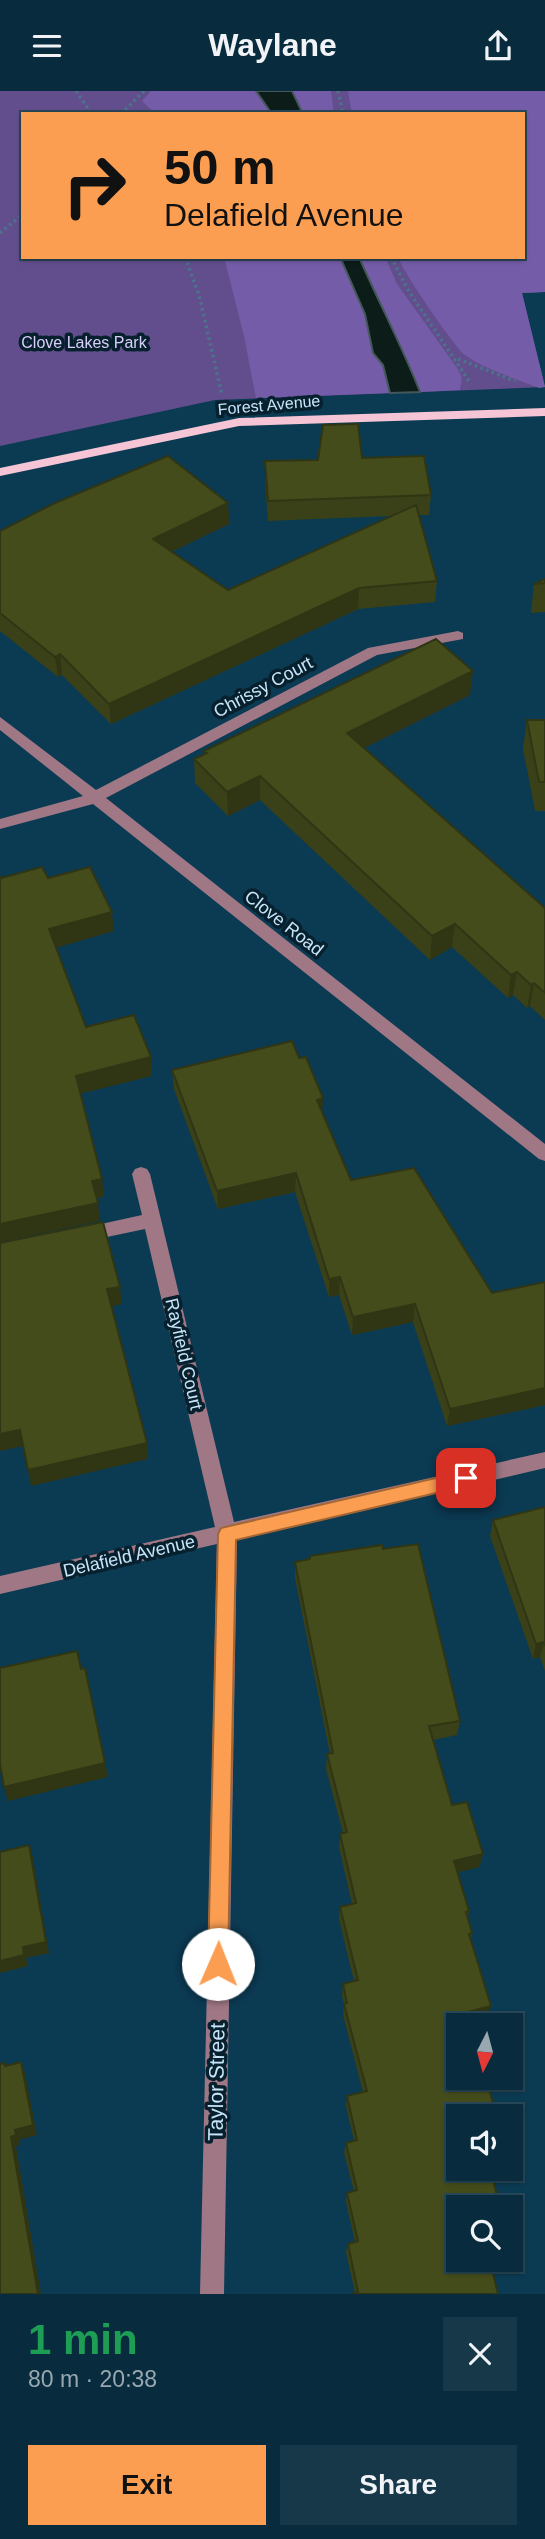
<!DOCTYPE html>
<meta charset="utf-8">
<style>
body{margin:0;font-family:Helvetica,sans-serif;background:#163849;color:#f1f3f6;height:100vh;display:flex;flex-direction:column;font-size:26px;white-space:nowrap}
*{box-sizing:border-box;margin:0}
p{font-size:23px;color:#98a7b0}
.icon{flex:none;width:38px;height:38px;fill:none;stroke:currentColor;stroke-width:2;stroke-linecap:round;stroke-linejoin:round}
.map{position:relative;height:2203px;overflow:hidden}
.side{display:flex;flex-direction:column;background:#082c3e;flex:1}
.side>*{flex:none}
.hud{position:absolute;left:21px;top:21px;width:504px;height:147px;border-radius:0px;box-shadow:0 2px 5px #0004,0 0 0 2px #294858;background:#fb9e52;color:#111;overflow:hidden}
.needle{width:46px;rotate:186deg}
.buttons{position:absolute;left:446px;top:1922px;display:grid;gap:14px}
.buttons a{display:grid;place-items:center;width:77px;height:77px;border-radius:0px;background:#082c3e;box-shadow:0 2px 5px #0004,0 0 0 2px #294858;font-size:35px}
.pin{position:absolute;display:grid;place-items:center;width:60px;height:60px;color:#fff;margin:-30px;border-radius:14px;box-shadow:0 4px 10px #0006}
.me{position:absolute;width:77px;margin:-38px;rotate:1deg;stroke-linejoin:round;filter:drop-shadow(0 0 5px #0008)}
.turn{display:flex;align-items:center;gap:24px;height:147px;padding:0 28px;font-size:32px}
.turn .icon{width:91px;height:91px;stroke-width:2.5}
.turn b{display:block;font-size:49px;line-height:60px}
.round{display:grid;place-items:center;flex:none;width:74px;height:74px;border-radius:0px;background:#163849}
.summary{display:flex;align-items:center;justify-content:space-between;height:119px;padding:0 28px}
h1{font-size:42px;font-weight:600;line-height:52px;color:#1e9e55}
.button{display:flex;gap:14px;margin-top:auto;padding:14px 28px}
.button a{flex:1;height:80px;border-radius:0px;background:#fb9e52;color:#111;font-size:28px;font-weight:600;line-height:80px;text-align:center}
.button a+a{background:#163849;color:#f1f3f6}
header{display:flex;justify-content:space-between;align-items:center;height:91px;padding:0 28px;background:#082c3e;font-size:32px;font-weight:600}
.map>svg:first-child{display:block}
.green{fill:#634e8d;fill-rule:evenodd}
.forest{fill:#755ca8}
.water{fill:#0c1c18;stroke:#44585b;stroke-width:2}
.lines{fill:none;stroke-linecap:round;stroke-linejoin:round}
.path{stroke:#4b748b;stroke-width:3.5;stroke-dasharray:2.5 3.5;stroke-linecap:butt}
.minor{fill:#a07885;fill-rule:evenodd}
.major{fill:#f6c5d5;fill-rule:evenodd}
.wall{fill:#3a4118}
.shaded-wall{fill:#303514}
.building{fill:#444c1c;stroke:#303514;stroke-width:2}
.route{fill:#fb9e52;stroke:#a36735;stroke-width:2}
.labels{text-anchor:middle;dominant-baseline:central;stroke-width:7;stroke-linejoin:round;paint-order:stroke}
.far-park-label{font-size:16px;fill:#d9cef8;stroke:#07202e}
.far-street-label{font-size:16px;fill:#c7e4f8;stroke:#07202e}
.street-label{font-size:18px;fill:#c7e4f8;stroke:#07202e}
.near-street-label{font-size:21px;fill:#c7e4f8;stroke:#07202e}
</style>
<header><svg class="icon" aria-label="menu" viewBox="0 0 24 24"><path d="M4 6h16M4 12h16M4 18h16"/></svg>Waylane<svg class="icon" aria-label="share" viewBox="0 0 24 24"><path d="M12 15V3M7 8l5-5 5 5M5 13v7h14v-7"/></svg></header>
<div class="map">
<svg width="545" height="2203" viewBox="0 0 545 2203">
<rect width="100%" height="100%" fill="#0b3a53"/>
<path class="green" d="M 0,0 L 545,0 L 545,201 L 522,202 L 545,296 L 215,309 L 0,355 ZM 23,23 L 523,23 L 523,166 L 23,166 Z"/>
<path class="forest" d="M 151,0 L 256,0 L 272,23 L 156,23 L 142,10 Z
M 292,0 L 331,0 L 334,23 L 303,23 Z
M 348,0 L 545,0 L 545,201 L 522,202 L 545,296 L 539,297 C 515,287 486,279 465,264 C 455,257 401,178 398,166 L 523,166 L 523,23 L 352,23 Z
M 224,166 L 340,166 L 365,223 L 373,262 L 383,274 L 390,302 L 256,307 L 244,245 Z
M 359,166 L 385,166 L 397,193 L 457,277 L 462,287 L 460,299 L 420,301 C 402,255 379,212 359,166 Z"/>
<path class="water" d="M 256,0 L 292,0 L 303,23 L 272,23 Z
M 340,166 L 359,166 C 379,212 402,255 420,301 L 390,302 L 383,274 L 373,262 L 365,223 Z"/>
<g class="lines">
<path class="path" d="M 76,0 L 92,23
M 338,0 L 343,23
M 121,23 L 144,0
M 0,142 L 23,123
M 185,166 L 199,204 L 222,304
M 391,166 L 408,199 L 471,293
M 458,268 L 515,290"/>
<path class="minor" d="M 458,540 L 463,542 L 463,548 L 377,564 L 106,707 L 545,1053 L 545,1070 L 539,1068 L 93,713 L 0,738 L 0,728 L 83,705 L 0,639 L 0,626 L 96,699 L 368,557 Z
M 141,1076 L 147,1078 L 150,1083 L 234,1431 L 545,1361 L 545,1377 L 237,1449 L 224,2203 L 200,2203 L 217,1453 L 0,1503 L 0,1485 L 215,1436 L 145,1138 L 83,1151 L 77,1149 L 74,1144 L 77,1139 L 83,1137 L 142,1124 L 132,1083 L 135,1078 Z"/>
<path class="major" d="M 545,317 L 545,325 L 239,335 L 0,385 L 0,377 L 239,327 Z"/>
</g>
<path class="wall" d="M 362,367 L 431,404 L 429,424 L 419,424 L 437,490 L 435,511 L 358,518 L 111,633 L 62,584 L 58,586 L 0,540 L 0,440 L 228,412 L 229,433 L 171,461 L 228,499 L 390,425 L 268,430 L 265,390 L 265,370 Z
M 545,488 L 545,521 L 531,522 L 534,493 Z
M 470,604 L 364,657 L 545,817 L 545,929 L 530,915 L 527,917 L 513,904 L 508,907 L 452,856 L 430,869 L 260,709 L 228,725 L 195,692 L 194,668 L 205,663 L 204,660 Z
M 527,629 L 545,629 L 545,720 L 535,720 L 523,658 Z
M 172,979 L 322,1021 L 351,1089 L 492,1202 L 545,1191 L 545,1314 L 447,1335 L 413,1231 L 352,1244 L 339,1204 L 329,1206 L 295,1101 L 218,1118 L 174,998 Z
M 545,1416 L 545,1580 L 540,1566 L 533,1568 L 490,1445 L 493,1429 Z
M 383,1458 L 460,1630 L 457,1644 L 433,1649 L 452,1714 L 483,1763 L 479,1776 L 458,1781 L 469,1820 L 468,1827 L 472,1842 L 471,1848 L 487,1926 L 471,1931 L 458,2025 L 496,2082 L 491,2084 L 458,2116 L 502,2172 L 498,2180 L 492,2181 L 355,2202 L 346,2161 L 348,2153 L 355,2151 L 346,2111 L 347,2102 L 354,2100 L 344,2062 L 346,2052 L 354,2050 L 346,2015 L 347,2005 L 363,2001 L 343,1924 L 344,1913 L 342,1905 L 343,1893 L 354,1890 L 339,1828 L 340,1816 L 352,1813 L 339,1756 L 340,1743 L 343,1742 L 326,1678 L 327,1663 L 330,1663 L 295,1487 L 295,1471 Z"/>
<path class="shaded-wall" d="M 228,412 L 229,433 L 154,469 L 153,448 Z
M 359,497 L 358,518 L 111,633 L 109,613 Z
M 60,563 L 62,584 L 58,586 L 55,566 Z
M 473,580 L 470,604 L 346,666 L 347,642 Z
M 260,685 L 260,709 L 228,725 L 227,701 Z
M 112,821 L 114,840 L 52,858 L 49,838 Z
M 455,833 L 452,856 L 430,869 L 432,845 Z
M 517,881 L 513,904 L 508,907 L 511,884 Z
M 534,892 L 530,915 L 527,917 L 531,894 Z
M 151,966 L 152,985 L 79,1003 L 76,985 Z
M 323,1007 L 322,1027 L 317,1009 Z
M 296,1082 L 295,1101 L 218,1118 L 217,1100 Z
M 102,1088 L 104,1106 L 94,1108 L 92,1090 Z
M 98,1112 L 100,1130 L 0,1151 L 0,1133 Z
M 340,1186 L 339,1204 L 329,1206 L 329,1188 Z
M 120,1196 L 122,1213 L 109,1216 L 107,1198 Z
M 415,1213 L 413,1231 L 352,1244 L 353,1226 Z
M 545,1297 L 545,1314 L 447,1335 L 450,1318 Z
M 20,1339 L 23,1355 L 0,1360 L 0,1343 Z
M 147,1352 L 148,1368 L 31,1395 L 28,1379 Z
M 544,1551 L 540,1566 L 533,1568 L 536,1553 Z
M 105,1672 L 108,1686 L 8,1710 L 4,1696 Z
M 29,1754 L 33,1767 L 49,1862 L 26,1867 L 28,1875 L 0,1882 L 0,1870 L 23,1856 Z
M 483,1763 L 479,1776 L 451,1783 L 454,1770 Z
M 491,1915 L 487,1926 L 465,1932 L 468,1921 Z
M 21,1971 L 25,1982 L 37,2044 L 19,2049 L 20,2054 L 16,2055 L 41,2203 L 38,2203 L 11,2046 L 15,2039 Z
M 489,2077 L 498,2077 L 496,2082 L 486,2085 Z"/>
<path class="building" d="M 358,333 L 362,367 L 424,365 L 431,404 L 268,410 L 265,370 L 318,369 L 323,334 Z
M 168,365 L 228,412 L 153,448 L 228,499 L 416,414 L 437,490 L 359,497 L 109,613 L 60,563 L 55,566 L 0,522 L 0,440 L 55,412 Z
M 545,488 L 545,492 L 534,493 Z
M 436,548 L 473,580 L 347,642 L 545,817 L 545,902 L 534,892 L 531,894 L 517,881 L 511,884 L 455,833 L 432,845 L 260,685 L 227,701 L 194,668 L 207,662 L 204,660 Z
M 527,629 L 545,629 L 545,691 L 539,691 Z
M 42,776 L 48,787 L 90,776 L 112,821 L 49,838 L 86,936 L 134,924 L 151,966 L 76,985 L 102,1088 L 92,1090 L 98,1112 L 0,1133 L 0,785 L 1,787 Z
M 292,950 L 299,967 L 306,966 L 323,1007 L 317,1009 L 351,1089 L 414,1077 L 492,1202 L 545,1191 L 545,1297 L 450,1318 L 415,1213 L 353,1226 L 340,1186 L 329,1188 L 296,1082 L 217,1100 L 172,979 Z
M 103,1131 L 120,1196 L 107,1198 L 147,1352 L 28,1379 L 20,1339 L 0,1343 L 0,1152 Z
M 545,1416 L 545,1555 L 544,1551 L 536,1553 L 493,1429 Z
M 418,1453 L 460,1630 L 429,1635 L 452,1714 L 467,1711 L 483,1763 L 454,1770 L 469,1820 L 466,1821 L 472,1842 L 469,1843 L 491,1915 L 468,1921 L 472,1934 L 458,1934 L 458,1986 L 486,1986 L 496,2024 L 458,2025 L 458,2077 L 490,2077 L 500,2116 L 458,2116 L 458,2168 L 501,2168 L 502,2172 L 491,2175 L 498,2203 L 352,2203 L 358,2201 L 348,2153 L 358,2150 L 347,2102 L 357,2099 L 346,2052 L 357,2049 L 347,2005 L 367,2000 L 344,1913 L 347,1912 L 343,1893 L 358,1889 L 340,1816 L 356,1812 L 340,1743 L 347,1741 L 327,1663 L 333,1662 L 295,1471 L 310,1468 L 310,1465 L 382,1454 L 383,1458 Z
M 77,1560 L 81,1578 L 85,1577 L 105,1672 L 4,1696 L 0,1673 L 0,1577 Z
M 29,1754 L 46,1851 L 23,1856 L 24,1864 L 0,1870 L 0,1761 Z
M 21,1971 L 33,2034 L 15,2039 L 16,2044 L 11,2046 L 38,2203 L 0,2203 L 0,1973 L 4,1972 L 5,1975 Z"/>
<path class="route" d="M 466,1380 L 472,1382 L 474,1387 L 472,1393 L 466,1395 L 236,1449 L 228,1873 L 226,1881 L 218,1883 L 211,1881 L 208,1873 L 218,1443 L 221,1437 Z"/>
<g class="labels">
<g class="far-park-label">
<text x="84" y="251">Clove Lakes Park</text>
</g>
<g class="far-street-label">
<text transform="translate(269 314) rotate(-5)">Forest Avenue</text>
</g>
<g class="street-label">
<text transform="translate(263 596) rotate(-28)">Chrissy Court</text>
<text transform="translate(284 832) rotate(38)">Clove Road</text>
<text transform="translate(184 1263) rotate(77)">Rayfield Court</text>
<text transform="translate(129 1465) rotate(-13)">Delafield Avenue</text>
</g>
<g class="near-street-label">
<text transform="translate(216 1991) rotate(-89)">Taylor Street</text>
</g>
</g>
</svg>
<div class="buttons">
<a><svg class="needle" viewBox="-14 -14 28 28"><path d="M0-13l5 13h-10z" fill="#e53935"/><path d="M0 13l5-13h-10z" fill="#98a7b0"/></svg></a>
<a><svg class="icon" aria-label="sound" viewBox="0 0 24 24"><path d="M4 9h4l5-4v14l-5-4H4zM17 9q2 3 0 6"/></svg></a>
<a><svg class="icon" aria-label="search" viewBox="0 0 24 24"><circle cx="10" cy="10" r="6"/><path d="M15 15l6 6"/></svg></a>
</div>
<div class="pin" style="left:466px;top:1387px;background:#d93025"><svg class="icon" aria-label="arrive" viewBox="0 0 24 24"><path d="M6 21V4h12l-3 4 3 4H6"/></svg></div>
<svg class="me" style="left:218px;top:1873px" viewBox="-20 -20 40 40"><circle r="19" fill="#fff"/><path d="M0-13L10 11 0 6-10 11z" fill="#fb9e52"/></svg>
<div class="hud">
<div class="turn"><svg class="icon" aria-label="right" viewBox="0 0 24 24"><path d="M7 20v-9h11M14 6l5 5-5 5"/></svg><div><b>50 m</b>Delafield Avenue</div></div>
</div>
</div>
<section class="side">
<div class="summary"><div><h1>1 min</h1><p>80 m · 20:38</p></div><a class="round"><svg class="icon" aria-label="close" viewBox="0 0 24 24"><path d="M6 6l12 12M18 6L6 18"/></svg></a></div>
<div class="button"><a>Exit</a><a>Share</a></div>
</section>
